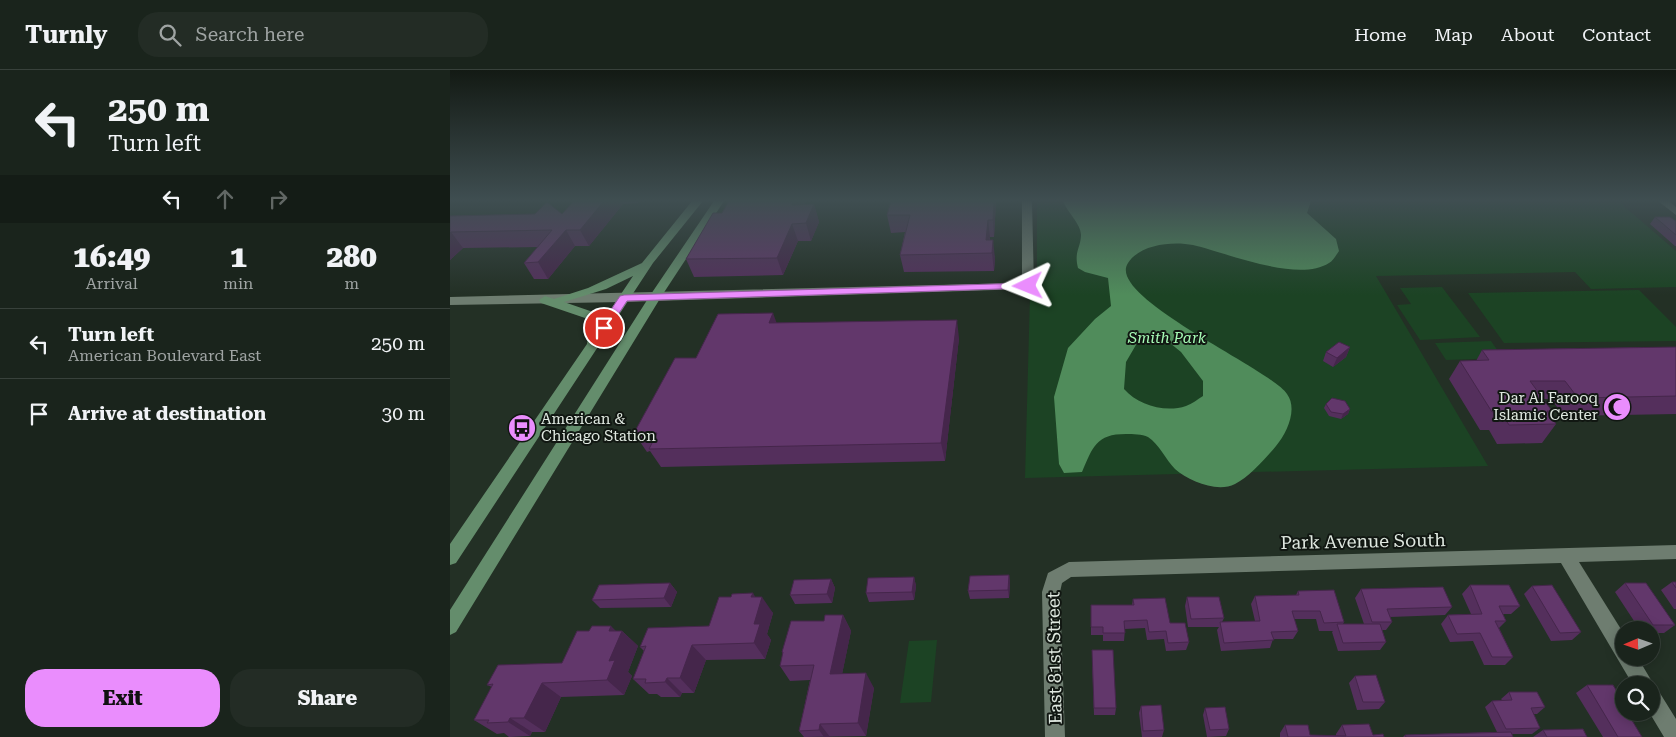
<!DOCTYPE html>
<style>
body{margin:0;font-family:"Roboto Serif",serif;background:#232c25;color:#f1f3f6;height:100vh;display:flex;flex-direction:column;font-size:19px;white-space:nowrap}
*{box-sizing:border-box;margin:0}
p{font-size:16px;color:#9fa4a3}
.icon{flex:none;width:28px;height:28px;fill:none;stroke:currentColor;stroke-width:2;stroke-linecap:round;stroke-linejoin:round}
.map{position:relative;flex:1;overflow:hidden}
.panel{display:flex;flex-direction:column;background:#1a241c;width:450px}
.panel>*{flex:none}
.top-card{background:#1a241c;color:#f1f3f6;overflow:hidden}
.needle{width:32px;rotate:268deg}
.tools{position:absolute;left:1165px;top:551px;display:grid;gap:10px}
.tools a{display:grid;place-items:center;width:45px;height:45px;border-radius:50%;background:#1a241c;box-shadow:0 2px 12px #0003,0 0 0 1px #38413b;font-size:25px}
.pin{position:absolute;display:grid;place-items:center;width:42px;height:42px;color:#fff;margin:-21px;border:2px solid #fff;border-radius:50%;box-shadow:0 1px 5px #0007}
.me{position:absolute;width:55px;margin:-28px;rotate:268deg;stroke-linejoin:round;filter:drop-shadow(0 0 4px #0008)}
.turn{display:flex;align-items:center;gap:18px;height:105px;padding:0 25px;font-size:22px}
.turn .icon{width:65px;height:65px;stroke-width:2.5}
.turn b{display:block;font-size:35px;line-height:42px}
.lanes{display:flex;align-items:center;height:48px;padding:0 25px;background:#0003;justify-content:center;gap:25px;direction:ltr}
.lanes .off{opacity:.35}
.eta{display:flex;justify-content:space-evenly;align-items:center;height:85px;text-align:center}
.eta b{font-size:30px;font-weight:800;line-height:35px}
.primary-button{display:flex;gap:10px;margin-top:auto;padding:10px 25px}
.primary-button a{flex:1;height:58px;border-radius:20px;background:#ea8dfd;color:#111;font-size:20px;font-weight:800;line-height:58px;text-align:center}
.primary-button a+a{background:#232c25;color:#f1f3f6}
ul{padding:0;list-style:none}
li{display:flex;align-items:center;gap:15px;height:70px;padding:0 25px;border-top:1px solid #38413b}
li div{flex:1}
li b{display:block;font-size:19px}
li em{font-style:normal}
header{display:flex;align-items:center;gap:30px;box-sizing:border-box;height:70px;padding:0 25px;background:#1a241c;border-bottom:1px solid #38413b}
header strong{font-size:24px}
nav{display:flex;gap:28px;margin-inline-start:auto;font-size:18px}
.search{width:350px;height:45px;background:#232c25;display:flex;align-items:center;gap:12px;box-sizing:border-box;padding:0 18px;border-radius:20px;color:#9fa4a3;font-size:19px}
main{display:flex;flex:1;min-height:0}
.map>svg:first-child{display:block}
.green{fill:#1c4324}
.water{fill:#508c5b;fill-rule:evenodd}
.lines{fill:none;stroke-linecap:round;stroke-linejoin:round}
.minor{fill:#6e7d70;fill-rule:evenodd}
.secondary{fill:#648d6c;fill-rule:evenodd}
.wall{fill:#542f5c}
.shaded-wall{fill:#45264b}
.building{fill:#62376b;stroke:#45264b}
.route{fill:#ea8dfd;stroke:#985ca4}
.labels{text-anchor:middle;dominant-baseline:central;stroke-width:4;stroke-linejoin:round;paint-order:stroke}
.park-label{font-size:15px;font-style:italic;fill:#a7fcb6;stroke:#111712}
.poi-label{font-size:15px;fill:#e0e9e1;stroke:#111712;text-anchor:end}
.near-street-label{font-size:18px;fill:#e0e9e1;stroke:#111712}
</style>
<header>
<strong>Turnly</strong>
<div class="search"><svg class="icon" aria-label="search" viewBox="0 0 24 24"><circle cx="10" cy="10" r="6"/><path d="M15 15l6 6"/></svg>Search here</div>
<nav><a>Home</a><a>Map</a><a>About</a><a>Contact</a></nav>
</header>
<main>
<section class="panel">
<div class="top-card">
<div class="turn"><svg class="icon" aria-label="left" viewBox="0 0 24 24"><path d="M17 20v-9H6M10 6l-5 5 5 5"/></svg><div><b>250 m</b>Turn left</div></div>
<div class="lanes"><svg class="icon" aria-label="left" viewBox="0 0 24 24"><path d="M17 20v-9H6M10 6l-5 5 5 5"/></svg><svg class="icon off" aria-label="ahead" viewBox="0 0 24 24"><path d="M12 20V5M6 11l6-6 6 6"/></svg><svg class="icon off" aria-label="right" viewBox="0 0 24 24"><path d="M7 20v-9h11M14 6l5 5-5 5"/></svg></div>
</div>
<div class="eta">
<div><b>16:49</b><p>Arrival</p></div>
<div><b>1</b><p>min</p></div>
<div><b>280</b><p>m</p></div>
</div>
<ul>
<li><svg class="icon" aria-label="left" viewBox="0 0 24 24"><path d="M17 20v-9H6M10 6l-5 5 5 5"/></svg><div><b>Turn left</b><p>American Boulevard East</p></div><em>250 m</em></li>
<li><svg class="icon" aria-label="arrive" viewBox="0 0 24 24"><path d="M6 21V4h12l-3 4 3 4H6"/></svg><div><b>Arrive at destination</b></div><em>30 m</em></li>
</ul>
<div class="primary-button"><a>Exit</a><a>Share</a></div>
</section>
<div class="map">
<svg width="1226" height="667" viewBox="0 0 1226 667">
<rect width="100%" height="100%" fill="#233025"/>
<path class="green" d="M 587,131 L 1168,131 L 1226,181 L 1226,217 L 1141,219 L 1125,202 L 926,206 L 1038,396 L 575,408 L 580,225 L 587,225 Z
M 992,217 L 1030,267 L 970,270 L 947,235 L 961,234 L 950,218 Z
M 1189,220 L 1226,257 L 1226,271 L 1054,273 L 1018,223 Z
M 1041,271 L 1053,288 L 996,290 L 985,273 Z
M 487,570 L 481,632 L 450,633 L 459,571 Z"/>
<path class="water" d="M 613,131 L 861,131 L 857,143 L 886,169 L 889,181 C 886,185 883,191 879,193 C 848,213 777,183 743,175 C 723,171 690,174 678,193 C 655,227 821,299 837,324 C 848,339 837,363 826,376 C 816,388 799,407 785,414 C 767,423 739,411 725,399 C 716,390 709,374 698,367 C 692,364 683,364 676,364 C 646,364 643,377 632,402 L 614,403 L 609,394 L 604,327 L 618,278 L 645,249 L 661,236 L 658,208 L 635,202 L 628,198 C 624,182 630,179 631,166 C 632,155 617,142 613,131 ZM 690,268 L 715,269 L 731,282 L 753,311 L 753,326 C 748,329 742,334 736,336 C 715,343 688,335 674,319 L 676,292 Z"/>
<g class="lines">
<path class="minor" d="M 572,131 L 582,131 L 584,216 L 578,219 L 174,232 L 0,235 L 0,227 L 572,213 Z
M 1208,131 L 1219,131 L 1226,137 L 1226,145 Z
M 1226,475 L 1226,489 L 1129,492 L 1174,564 L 1174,588 L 1188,588 L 1204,615 L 1202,618 L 1208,620 L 1226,649 L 1226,667 L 1214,667 L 1199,642 L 1201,642 L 1201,615 L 1183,615 L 1111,493 L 621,507 L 612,513 L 610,522 L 615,667 L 595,667 L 592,522 L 598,503 L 619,492 Z"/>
<path class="secondary" d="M 242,131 L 253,131 L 203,193 L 6,493 L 0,495 L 0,474 L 137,274 L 139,254 L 135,248 L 91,233 L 89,230 L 95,226 L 104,229 L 138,218 L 192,193 ZM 183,206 L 151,254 L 143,242 L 114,232 L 156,219 Z
M 264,131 L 274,131 L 211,227 L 6,562 L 0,565 L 0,540 L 199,227 Z"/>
</g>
<path class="wall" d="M 124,131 L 190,131 L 188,133 L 173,134 L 139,176 L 125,176 L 98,209 L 84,209 L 74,193 L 88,177 L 13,178 L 0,190 L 0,146 L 112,144 Z
M 279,131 L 356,131 L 355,134 L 364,134 L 369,152 L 361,171 L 348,171 L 333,205 L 244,207 L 236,189 L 272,143 Z
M 441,131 L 546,131 L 544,167 L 540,167 L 540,170 L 545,188 L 544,201 L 454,202 L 450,185 L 455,162 L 441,163 L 437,145 Z
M 1205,147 L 1226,151 L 1226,176 L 1225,176 L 1200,154 Z
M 327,253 L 509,268 L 495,391 L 211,397 L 200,381 L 197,382 L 184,363 L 246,288 Z
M 900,277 L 896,287 L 883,297 L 873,291 L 876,282 Z
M 1226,277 L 1226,344 L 1114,346 L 1101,329 L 1093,329 L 1102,341 L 1099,344 L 1106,354 L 1092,373 L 1047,374 L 1039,360 L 1030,360 L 999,309 L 1010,291 L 1026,291 L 1032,280 Z
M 876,334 L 900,339 L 898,344 L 891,349 L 879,346 L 874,338 Z
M 559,505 L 560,513 L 559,528 L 520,529 L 518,521 Z
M 464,507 L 466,516 L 464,530 L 419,532 L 416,523 Z
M 381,509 L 385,518 L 382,533 L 345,534 L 340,525 Z
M 1222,512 L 1226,512 L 1226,539 L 1224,539 L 1211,520 Z
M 220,513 L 227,522 L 221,537 L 150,538 L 142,530 Z
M 1175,513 L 1225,555 L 1214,563 L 1201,563 L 1201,560 L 1190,560 L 1165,522 Z
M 1020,515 L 1070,536 L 1061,544 L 1053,544 L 1056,551 L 1049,558 L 1063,587 L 1055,595 L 1034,595 L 1023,571 L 1000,572 L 991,554 L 998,545 L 1021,544 L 1012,524 Z
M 1082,516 L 1131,562 L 1122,570 L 1101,571 L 1074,524 Z
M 911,519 L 1002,537 L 995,545 L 940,547 L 942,552 L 936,560 L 932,560 L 936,572 L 930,580 L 888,581 L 882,562 L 883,561 L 869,561 L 866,549 L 844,549 L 848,561 L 843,569 L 823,569 L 820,578 L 771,581 L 767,560 L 769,557 L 738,557 L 735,536 L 737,527 L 774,548 L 772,552 L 805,551 L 801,534 L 805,526 L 846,525 L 848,521 L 894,552 L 893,554 L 914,554 L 905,528 Z
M 305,527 L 323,543 L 317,564 L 321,570 L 315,589 L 256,590 L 244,623 L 232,623 L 230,627 L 211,627 L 207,624 L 199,624 L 183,609 L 194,581 L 190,577 L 259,556 Z
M 683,529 L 720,553 L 739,572 L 736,580 L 716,581 L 714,569 L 697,570 L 695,558 L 675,559 L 674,571 L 653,571 L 653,565 L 641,565 L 641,535 L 682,535 Z
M 393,545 L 401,561 L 392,604 L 424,618 L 416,666 L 354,667 L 349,661 L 360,610 L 340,611 L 330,596 L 333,584 L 332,582 L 374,551 Z
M 167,561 L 172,561 L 188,576 L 178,602 L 182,606 L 174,625 L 111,627 L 95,662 L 82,662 L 80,666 L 59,667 L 54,663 L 47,664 L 24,650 L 42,617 L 37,615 L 112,593 Z
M 642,580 L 666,638 L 665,645 L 644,645 L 642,588 Z
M 905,606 L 935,632 L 929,639 L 907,640 L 899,613 Z
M 1137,615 L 1174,633 L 1174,642 L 1192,667 L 1153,667 L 1126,623 Z
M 1059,622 L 1095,637 L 1087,644 L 1083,644 L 1090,658 L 1082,664 L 1062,664 L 1063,667 L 953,667 L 955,665 L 1047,662 L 1035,637 L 1042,631 L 1052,630 L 1051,629 Z
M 691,636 L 714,660 L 712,667 L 692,667 L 689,643 Z
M 755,638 L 779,659 L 776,666 L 757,667 L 753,645 Z
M 835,655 L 860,665 L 886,666 L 886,664 L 892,655 L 923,665 L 934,667 L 830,667 L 830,663 Z
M 1093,660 L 1137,667 L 1083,667 Z"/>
<path class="shaded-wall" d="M 154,131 L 172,131 L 173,134 L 139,176 L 130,160 Z
M 344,131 L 356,131 L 348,152 L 342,135 Z
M 544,131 L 546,131 L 544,167 L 543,150 Z
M 364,134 L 369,152 L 361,171 L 356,153 Z
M 538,150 L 540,167 L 538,183 L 536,170 Z
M 342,154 L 348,171 L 333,205 L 327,188 Z
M 116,160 L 125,176 L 98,209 L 88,192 Z
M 1,162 L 13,178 L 0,190 L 0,163 Z
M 543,170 L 545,188 L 544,201 L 542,183 Z
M 323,243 L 330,262 L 319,253 Z
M 507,250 L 509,268 L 495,391 L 491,373 Z
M 900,277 L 896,287 L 883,297 L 887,288 Z
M 900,339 L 898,344 L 891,349 L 893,344 Z
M 559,505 L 560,513 L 559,528 L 558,520 Z
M 464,507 L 466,516 L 464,530 L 462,522 Z
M 381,509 L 385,518 L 382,533 L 377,524 Z
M 220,513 L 227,522 L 221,537 L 214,528 Z
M 303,523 L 310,535 L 312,527 L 323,543 L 317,564 L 321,570 L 315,589 L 304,573 L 304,554 L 301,527 Z
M 393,545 L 401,561 L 389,619 L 380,604 Z
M 161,556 L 170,565 L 172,561 L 188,576 L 178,602 L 182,606 L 174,625 L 157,610 L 159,591 L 159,561 Z
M 242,575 L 256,590 L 244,623 L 230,608 Z
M 416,603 L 424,618 L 416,666 L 408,653 Z
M 217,608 L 232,623 L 230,627 L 215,612 Z
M 92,613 L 111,627 L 95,662 L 74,648 Z
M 60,648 L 82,662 L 80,666 L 58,652 Z
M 370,654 L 380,667 L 374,667 L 369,660 Z"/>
<path class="building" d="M 124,131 L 154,131 L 130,160 L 116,160 L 88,192 L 74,193 L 102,160 L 1,162 L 0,163 L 0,146 L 85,144 L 97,132 L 112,144 Z
M 279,131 L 344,131 L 342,135 L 364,134 L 356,153 L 342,154 L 327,188 L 236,189 L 263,143 L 272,143 Z
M 441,131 L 544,131 L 543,150 L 538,150 L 536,170 L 543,170 L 542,183 L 450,185 L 460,145 L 437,145 Z
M 1205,147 L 1220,147 L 1226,151 L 1226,165 Z
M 323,243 L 319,253 L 507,250 L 491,373 L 199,379 L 207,363 L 184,363 L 225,288 L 246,288 L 268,244 Z
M 889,272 L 900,277 L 887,288 L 876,282 Z
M 1226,277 L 1226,326 L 1128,328 L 1115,311 L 1080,311 L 1102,341 L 1097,341 L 1106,354 L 1059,355 L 1051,342 L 1042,342 L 1010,291 L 1039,290 L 1032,280 Z
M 882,328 L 895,331 L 900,339 L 893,344 L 881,342 L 876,334 Z
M 559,505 L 558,520 L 518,521 L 520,506 Z
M 464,507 L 462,522 L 416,523 L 418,508 Z
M 381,509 L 377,524 L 340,525 L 344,510 Z
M 1222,512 L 1226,512 L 1226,518 Z
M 220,513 L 214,528 L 142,530 L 149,515 Z
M 1175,513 L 1196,513 L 1225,555 L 1203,555 Z
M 1020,515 L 1059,515 L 1070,536 L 1049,536 L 1056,551 L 1045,551 L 1063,587 L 1042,587 L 1030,563 L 1007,564 L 998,545 L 1032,544 Z
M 1102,515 L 1131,562 L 1110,563 L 1082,516 Z
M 993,517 L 1002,537 L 937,539 L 942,552 L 922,552 L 911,519 Z
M 884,520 L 894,552 L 874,553 L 870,541 L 842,541 L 848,561 L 821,562 L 824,570 L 774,573 L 770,552 L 810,551 L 805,526 L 849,525 L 848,521 Z
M 303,523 L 301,527 L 312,527 L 304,554 L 310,554 L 304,573 L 242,575 L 230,608 L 217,608 L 215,612 L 195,613 L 196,609 L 183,609 L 196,576 L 190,577 L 198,558 L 259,556 L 269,527 L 281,527 L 282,524 Z
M 737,527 L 769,527 L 774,548 L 741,549 Z
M 715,528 L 720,553 L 735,553 L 739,572 L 718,573 L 716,561 L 699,562 L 697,550 L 674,551 L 675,563 L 653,563 L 653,557 L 641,557 L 641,535 L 684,535 L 683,529 Z
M 375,545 L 393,545 L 380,604 L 416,603 L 408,653 L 370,654 L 369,660 L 349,661 L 364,595 L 330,596 L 333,582 L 332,582 L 341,551 L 374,551 Z
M 887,554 L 930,554 L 936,572 L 893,573 Z
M 142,556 L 161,556 L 159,561 L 172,561 L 159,591 L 165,590 L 157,610 L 92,613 L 74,648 L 60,648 L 58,652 L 37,653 L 39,650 L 24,650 L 43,614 L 37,615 L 48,595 L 112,593 L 127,561 L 139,561 Z
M 642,580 L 663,580 L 666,638 L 644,638 Z
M 926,605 L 935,632 L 913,632 L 905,606 Z
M 1137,615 L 1163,615 L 1174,633 L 1174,635 L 1173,635 L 1174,637 L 1174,642 L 1177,642 L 1192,667 L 1168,667 Z
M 1059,622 L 1087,622 L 1095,637 L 1081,638 L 1090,658 L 1056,659 L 1042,631 L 1062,630 Z
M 711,635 L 714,660 L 693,661 L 691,636 Z
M 775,637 L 779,659 L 760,660 L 755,638 Z
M 919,654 L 923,665 L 933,664 L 934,667 L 838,667 L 835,655 L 858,655 L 860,665 L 896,666 L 892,655 Z
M 1133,659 L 1137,667 L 1097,667 L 1093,660 Z
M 1061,662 L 1063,667 L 956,667 L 955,665 Z"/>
<linearGradient id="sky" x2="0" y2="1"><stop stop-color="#131a14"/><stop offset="0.58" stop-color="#3f4e51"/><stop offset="1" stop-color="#3f4e51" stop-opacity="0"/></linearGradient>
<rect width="1226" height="225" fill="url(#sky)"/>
<path class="route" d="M 578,213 L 582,216 L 581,218 L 177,231 L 158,260 L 150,260 L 149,258 L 170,226 L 174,225 Z"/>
<defs>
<symbol id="mosque-disc" viewBox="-11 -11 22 22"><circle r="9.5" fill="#ea8dfd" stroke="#111712"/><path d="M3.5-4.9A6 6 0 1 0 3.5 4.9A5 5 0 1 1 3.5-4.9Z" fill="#111"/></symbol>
<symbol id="bus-disc" viewBox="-11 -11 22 22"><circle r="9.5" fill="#ea8dfd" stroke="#111712"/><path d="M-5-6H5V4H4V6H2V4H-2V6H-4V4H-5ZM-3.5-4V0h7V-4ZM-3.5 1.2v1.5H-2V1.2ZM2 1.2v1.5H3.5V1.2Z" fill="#111"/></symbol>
</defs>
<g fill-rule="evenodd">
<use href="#mosque-disc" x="1151" y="321" width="32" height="32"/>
<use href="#bus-disc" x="56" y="342" width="32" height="32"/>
</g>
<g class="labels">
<g class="park-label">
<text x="717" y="268">Smith Park</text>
</g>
<g class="poi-label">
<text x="1148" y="328">Dar Al Farooq<tspan x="1148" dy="17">Islamic Center</tspan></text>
<text x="91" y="349" text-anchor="start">American &amp;<tspan x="91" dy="17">Chicago Station</tspan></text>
</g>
<g class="near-street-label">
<text transform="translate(913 471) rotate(-1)">Park Avenue South</text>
<text transform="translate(604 588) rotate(-91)">East 81st Street</text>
</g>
</g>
</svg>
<div class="tools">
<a><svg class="needle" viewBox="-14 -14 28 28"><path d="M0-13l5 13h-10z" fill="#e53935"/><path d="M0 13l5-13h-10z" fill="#9fa4a3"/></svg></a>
<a><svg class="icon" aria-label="search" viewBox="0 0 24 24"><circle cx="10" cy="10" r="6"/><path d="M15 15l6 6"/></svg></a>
</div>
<div class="pin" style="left:154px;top:258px;background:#d93025"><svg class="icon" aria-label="arrive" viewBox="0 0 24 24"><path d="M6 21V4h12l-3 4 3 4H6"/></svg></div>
<svg class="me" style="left:578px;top:216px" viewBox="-20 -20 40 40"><path d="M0-17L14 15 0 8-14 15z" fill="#ea8dfd" stroke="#fff" stroke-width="4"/></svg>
</div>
</main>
